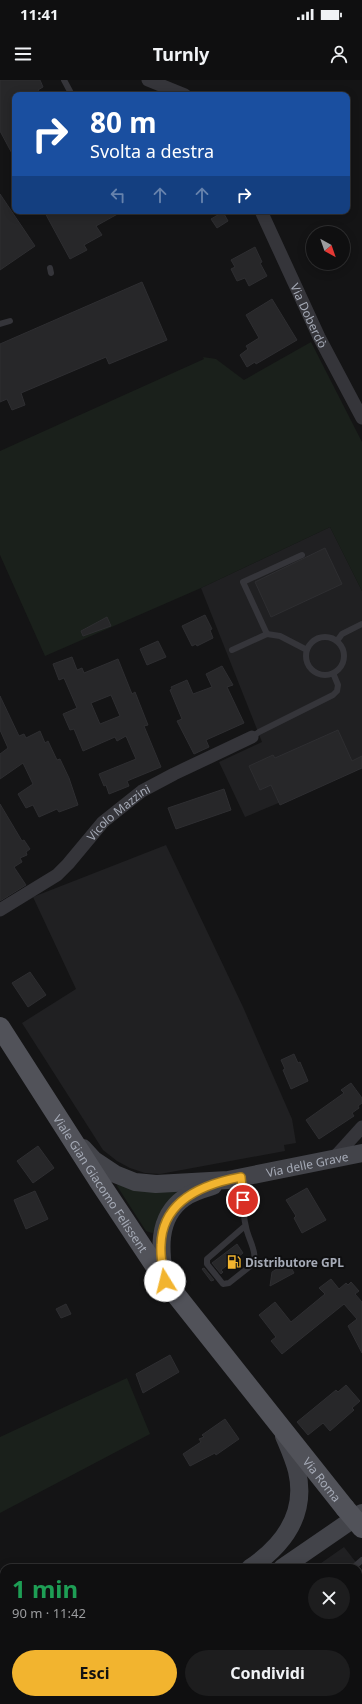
<!DOCTYPE html>
<html lang="it">
<meta charset="utf-8">
<style>
body{margin:0;font-family:"Noto Sans",sans-serif;background:#1d1d1e;color:#f1f3f6;height:100vh;display:flex;flex-direction:column;font-size:15px;white-space:nowrap}
*{box-sizing:border-box;margin:0}
p{font-size:13px;color:#9b9c9f}
.icon{flex:none;width:22px;height:22px;fill:none;stroke:currentColor;stroke-width:2;stroke-linecap:round;stroke-linejoin:round}
.map{position:relative;flex:1;overflow:hidden}
.panel{position:absolute;left:0px;top:1484px;width:362px;height:140px;display:flex;flex-direction:column;background:#0f0f10;border-radius:12px 12px 0 0;box-shadow:0 2px 10px #0003,0 0 0 1px #2f2f30}
.panel>*{flex:none}
.banner{position:absolute;left:12px;top:12px;width:338px;height:122px;border-radius:8px;box-shadow:0 2px 10px #0003,0 0 0 1px #2f2f30;background:#1a4fa0;color:#fff;overflow:hidden}
.needle{width:26px;rotate:140deg}
.buttons{position:absolute;left:306px;top:146px;display:grid;gap:8px}
.buttons a{display:grid;place-items:center;width:44px;height:44px;border-radius:50%;background:#0f0f10;box-shadow:0 2px 10px #0003,0 0 0 1px #2f2f30;font-size:20px}
.pin{position:absolute;display:grid;place-items:center;width:34px;height:34px;color:#fff;margin:-17px;border:2px solid #fff;border-radius:50%;box-shadow:0 1px 4px #0007}
.me{position:absolute;width:44px;margin:-22px;rotate:351deg;stroke-linejoin:round;filter:drop-shadow(0 0 3px #0008)}
.turn{display:flex;align-items:center;gap:14px;height:84px;padding:0 12px;font-size:18px}
.turn .icon{width:52px;height:52px;stroke-width:2.5}
.turn b{display:block;font-size:28px;line-height:34px}
.lanes{display:flex;align-items:center;height:38px;padding:0 12px;background:#0003;justify-content:center;gap:20px;direction:ltr}
.lanes .off{opacity:.35}
.round{display:grid;place-items:center;flex:none;width:42px;height:42px;border-radius:21px;background:#1d1d1e}
.head{display:flex;align-items:center;justify-content:space-between;height:68px;padding:0 12px}
h1{font-size:24px;font-weight:700;line-height:30px;color:#1e9e55}
.action{display:flex;gap:8px;margin-top:auto;padding:8px 12px}
.action a{flex:1;height:46px;border-radius:24px;background:#f2b42f;color:#111;font-size:16px;font-weight:700;line-height:46px;text-align:center}
.action a+a{background:#1d1d1e;color:#f1f3f6}
.status{display:flex;justify-content:space-between;align-items:center;height:28px;padding:0 20px;background:#0f0f10;direction:ltr}
.status svg{height:11px;fill:currentColor}
header{display:flex;justify-content:space-between;align-items:center;height:52px;padding:0 12px;background:#0f0f10;font-size:18px;font-weight:700}
.map>svg:first-child{display:block}
.built{fill:#202022}
.green{fill:#1a201b}
.building{fill:#272729;stroke:#2e2e31;fill-rule:evenodd}
.lines{fill:none;stroke-linecap:round;stroke-linejoin:round}
.service{stroke:#35353a;stroke-width:6}
.minor{stroke:#35353a;stroke-width:13}
.secondary{stroke:#43444a;stroke-width:18}
.primary{stroke:#515259;stroke-width:20}
.primary-bridge{stroke:#515259;stroke-width:20}
.route-casing{stroke:#9d751f;stroke-width:10}
.route{stroke:#f2b42f;stroke-width:7}
.labels{text-anchor:middle;dominant-baseline:central;stroke-width:4;stroke-linejoin:round;paint-order:stroke}
.street-label{font-size:12px;fill:#a5aab6;stroke:#0f0f10}
.poi-label{font-size:12px;font-weight:bold;fill:#a5aab6;stroke:#0f0f10;text-anchor:start}
</style>
<div class="status"><b>11:41</b><svg viewBox="0 0 49 12"><path d="M0 12V9h3v3zM5 12V6h3v6zM10 12V3h3v9zM15 12V0h3v12zM26 1h20v11H26zM47 4h2v5h-2z"/></svg></div>
<header><svg class="icon" aria-label="menu" viewBox="0 0 24 24"><path d="M4 6h16M4 12h16M4 18h16"/></svg>Turnly<svg class="icon" aria-label="person" viewBox="0 0 24 24"><circle cx="12" cy="8" r="4"/><path d="M4 21q1-7 8-7t8 7"/></svg></header>
<div class="map">
<svg width="362" height="1624" viewBox="0 0 362 1624">
<rect width="100%" height="100%" fill="#141415"/>
<path class="built" d="M 330,447 L 362,511 L 362,688 L 245,737 L 219,682 L 262,662 L 201,508 Z
M 166,765 L 243,927 L 292,1039 L 296,1063 L 284,1065 L 285,1071 L 160,1094 L 145,1093 L 130,1088 L 117,1081 L 103,1070 L 22,943 L 76,909 L 33,817 Z
M 344,1467 L 362,1490 L 362,1614 L 358,1617 L 358,1488 L 314,1488 Z
M 251,1620 L 354,1620 L 349,1624 L 253,1624 Z"/>
<path class="green" d="M 311,262 L 362,362 L 362,511 L 330,447 L 201,508 L 45,576 L 0,475 L 0,371 L 204,279 L 203,277 L 216,279 L 244,300 Z
M 118,1103 L 178,1111 L 155,1152 L 152,1153 L 146,1151 L 117,1106 Z
M 127,1298 L 150,1354 L 0,1433 L 0,1357 Z"/>
<path class="building" d="M 0,0 L 40,0 L 43,7 L 38,10 L 41,15 L 15,15 L 15,79 L 0,51 Z
M 0,114 L 35,166 L 0,190 Z
M 44,131 L 123,131 L 96,146 L 102,155 L 84,165 L 87,170 L 70,179 Z
M 223,132 L 228,141 L 217,148 L 211,139 Z
M 255,167 L 262,182 L 260,183 L 267,196 L 249,206 L 245,198 L 237,201 L 231,189 L 235,187 L 231,180 Z
M 142,202 L 167,260 L 109,284 L 106,277 L 21,313 L 25,325 L 12,330 L 7,319 L 0,322 L 0,264 Z
M 272,219 L 297,260 L 256,284 L 255,282 L 247,287 L 240,275 L 248,269 L 246,266 L 259,258 L 246,235 Z
M 325,468 L 342,504 L 271,537 L 255,502 Z
M 205,535 L 212,549 L 210,550 L 213,558 L 197,566 L 196,564 L 192,566 L 182,546 Z
M 107,537 L 111,546 L 83,556 L 81,551 Z
M 158,561 L 166,577 L 147,585 L 140,569 Z
M 72,577 L 77,590 L 82,588 L 84,593 L 118,579 L 132,614 L 135,612 L 148,645 L 144,646 L 161,687 L 127,701 L 129,706 L 109,714 L 106,705 L 104,706 L 99,694 L 136,679 L 126,656 L 117,661 L 115,657 L 83,671 L 74,649 L 70,650 L 63,634 L 77,628 L 64,598 L 59,600 L 53,584 ZM 111,615 L 120,636 L 100,644 L 91,623 Z
M 222,586 L 233,605 L 227,607 L 244,643 L 206,660 L 209,667 L 194,674 L 177,641 L 182,639 L 170,610 L 172,609 L 171,607 L 187,600 L 193,614 L 212,607 L 206,594 Z
M 0,616 L 19,656 L 24,654 L 26,658 L 40,651 L 45,663 L 48,661 L 57,680 L 60,679 L 69,698 L 78,725 L 59,732 L 57,729 L 39,737 L 33,725 L 26,728 L 18,714 L 33,704 L 23,683 L 0,699 L 0,674 L 8,668 L 0,650 Z
M 338,650 L 352,681 L 362,676 L 362,688 L 280,725 L 271,705 L 260,710 L 249,686 L 273,675 L 275,678 Z
M 224,709 L 231,730 L 176,749 L 168,728 Z
M 0,724 L 22,761 L 24,760 L 30,769 L 26,772 L 27,775 L 20,778 L 22,782 L 14,787 L 26,805 L 0,821 Z
M 30,892 L 46,915 L 28,927 L 12,903 Z
M 294,974 L 298,983 L 300,982 L 308,1001 L 291,1009 L 283,990 L 285,989 L 281,980 Z
M 351,1003 L 362,1018 L 362,1023 L 358,1026 L 359,1028 L 352,1033 L 354,1036 L 319,1059 L 306,1040 L 344,1013 L 341,1010 Z
M 38,1066 L 54,1088 L 33,1103 L 17,1081 Z
M 307,1108 L 326,1140 L 302,1153 L 294,1138 L 296,1136 L 286,1120 Z
M 35,1111 L 48,1139 L 26,1149 L 14,1120 Z
M 237,1164 L 243,1173 L 221,1190 L 223,1192 L 221,1194 L 212,1183 Z
M 288,1182 L 294,1193 L 270,1206 L 272,1192 Z
M 204,1188 L 214,1200 L 211,1201 L 202,1189 Z
M 331,1199 L 339,1209 L 346,1203 L 348,1205 L 351,1202 L 359,1211 L 355,1214 L 362,1222 L 362,1273 L 348,1246 L 357,1239 L 344,1224 L 282,1274 L 271,1261 L 276,1257 L 259,1235 L 275,1222 L 291,1242 L 325,1214 L 319,1208 Z
M 66,1224 L 71,1234 L 61,1238 L 56,1229 Z
M 170,1275 L 179,1292 L 143,1313 L 136,1294 Z
M 346,1305 L 360,1321 L 352,1328 L 354,1330 L 330,1351 L 323,1343 L 308,1355 L 297,1342 L 336,1310 L 338,1312 Z
M 225,1339 L 239,1359 L 216,1375 L 215,1373 L 190,1386 L 183,1374 L 201,1362 L 199,1359 L 204,1357 L 202,1355 Z"/>
<g class="lines">
<path class="service" d="M 64,0 L 72,15
M 50,188 L 51,193
M 0,244 L 10,241
M 267,554 L 243,502 L 302,475
M306 576a19 19 0 1 1 38 0a19 19 0 1 1-38 0Z
M 337,561 L 342,554 L 362,544
M 232,570 L 267,554 L 280,556 L 307,570
M 252,657 L 259,652 L 333,615 L 337,611 L 338,605 L 333,593
M 241,1100 C 243,1115 242,1132 246,1147 C 248,1159 258,1172 253,1184 L 229,1203 L 223,1204 L 207,1184 L 207,1179 L 245,1146
M 356,1488 L 355,1486 L 362,1480
M 358,1490 L 362,1495"/>
<g class="minor">
<path d="M 148,0 L 185,15"/>
<path id="s1" d="M 261,131 L 319,257 L 362,338"/>
<path id="s2" d="M 0,830 L 57,795 L 68,784 L 103,742 L 142,711 L 174,694 L 252,657"/>
<path d="M 333,1079 L 362,1047"/>
</g>
<g class="secondary">
<path id="s3" d="M 83,1068 L 94,1080 L 115,1094 L 135,1102 L 156,1104 L 228,1100 L 362,1073"/>
<path d="M 165,1201 C 160,1172 156,1138 184,1118 C 192,1112 203,1109 213,1106"/>
<path d="M 250,1488 C 284,1465 307,1434 297,1391 C 294,1379 289,1368 284,1356"/>
<path d="M 282,1488 L 362,1433"/>
<path d="M 85,1624 L 90,1620"/>
</g>
<path class="primary" id="s4" d="M 0,947 L 100,1103 L 165,1201 L 345,1428"/>
<path class="primary-bridge" d="M 345,1428 L 362,1448"/>
</g>
<g class="lines">
<defs>
<path id="route" d="M 165,1201 C 163,1189 160,1177 161,1165 C 162,1121 203,1104 241,1097 L 243,1120"/>
</defs>
<use href="#route" class="route-casing"/>
<use href="#route" class="route"/>
</g>
<defs>
<symbol id="fuel-bare" viewBox="-9 -9 18 18"><path d="M-5.5-6h7V0h2V4h1.3V-2.5L3-4.5l.8-.8L6-3V5H2.5V1h-1V6h-7ZM-4.2-4.7v3.2H.2V-4.7Z" fill="#f2b42f" stroke="#0f0f10" stroke-width="2.5" paint-order="stroke"/></symbol>
</defs>
<g fill-rule="evenodd">
<use href="#fuel-bare" x="224" y="1172" width="20" height="20"/>
</g>
<g class="labels">
<g class="street-label">
<text stroke="none"><textPath href="#s1" startOffset="115">Via Doberdò</textPath></text>
<text stroke="none"><textPath href="#s2" startOffset="155">Vicolo Mazzini</textPath></text>
<text stroke="none"><textPath href="#s3" startOffset="237">Via delle Grave</textPath></text>
<text stroke="none"><textPath href="#s4" startOffset="186">Viale Gian Giacomo Felissent</textPath></text>
<text stroke="none"><textPath href="#s4" startOffset="556">Via Roma</textPath></text>
</g>
<g class="poi-label">
<text x="245" y="1182">Distributore GPL</text>
</g>
</g>
</svg>
<div class="buttons">
<a><svg class="needle" viewBox="-14 -14 28 28"><path d="M0-13l5 13h-10z" fill="#e53935"/><path d="M0 13l5-13h-10z" fill="#9b9c9f"/></svg></a>
</div>
<div class="pin" style="left:243px;top:1120px;background:#d93025"><svg class="icon" aria-label="arrive" viewBox="0 0 24 24"><path d="M6 21V4h12l-3 4 3 4H6"/></svg></div>
<svg class="me" style="left:165px;top:1201px" viewBox="-20 -20 40 40"><circle r="19" fill="#fff"/><path d="M0-13L10 11 0 6-10 11z" fill="#f2b42f"/></svg>
<div class="banner">
<div class="turn"><svg class="icon" aria-label="right" viewBox="0 0 24 24"><path d="M7 20v-9h11M14 6l5 5-5 5"/></svg><div><b>80 m</b>Svolta a destra</div></div>
<div class="lanes"><svg class="icon off" aria-label="left" viewBox="0 0 24 24"><path d="M17 20v-9H6M10 6l-5 5 5 5"/></svg><svg class="icon off" aria-label="ahead" viewBox="0 0 24 24"><path d="M12 20V5M6 11l6-6 6 6"/></svg><svg class="icon off" aria-label="ahead" viewBox="0 0 24 24"><path d="M12 20V5M6 11l6-6 6 6"/></svg><svg class="icon" aria-label="right" viewBox="0 0 24 24"><path d="M7 20v-9h11M14 6l5 5-5 5"/></svg></div>
</div>
<section class="panel">
<div class="head"><div><h1>1 min</h1><p>90 m · 11:42</p></div><a class="round"><svg class="icon" aria-label="close" viewBox="0 0 24 24"><path d="M6 6l12 12M18 6L6 18"/></svg></a></div>
<div class="action"><a>Esci</a><a>Condividi</a></div>
</section>
</div>
